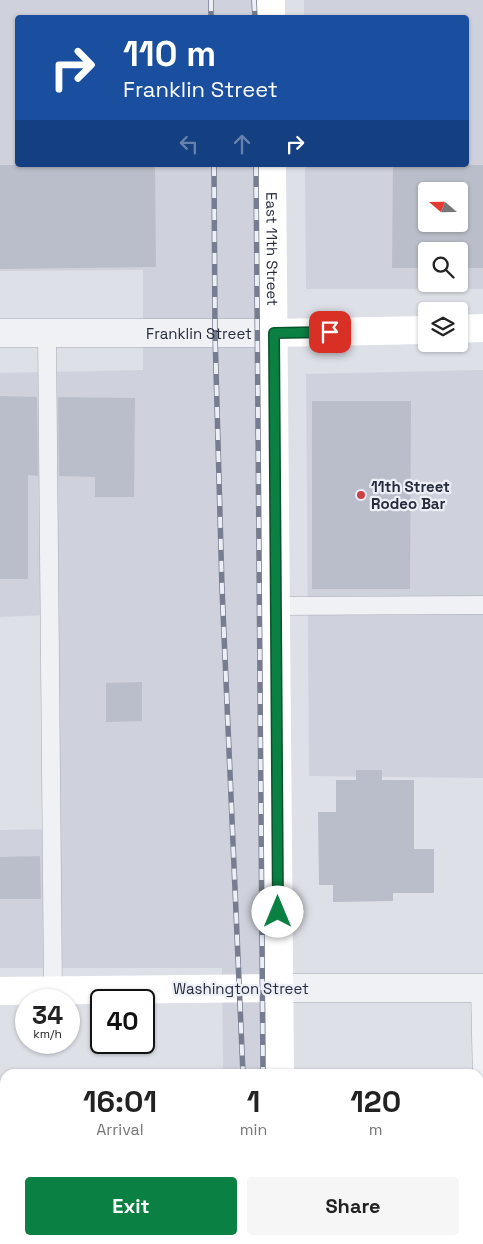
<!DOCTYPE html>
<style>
body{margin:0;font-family:"Space Grotesk",sans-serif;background:#f6f6f6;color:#222;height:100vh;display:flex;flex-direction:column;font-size:19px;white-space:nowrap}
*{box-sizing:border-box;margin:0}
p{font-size:16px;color:#767676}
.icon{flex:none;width:28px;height:28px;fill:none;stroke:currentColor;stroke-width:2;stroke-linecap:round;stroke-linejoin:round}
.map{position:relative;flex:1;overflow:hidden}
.side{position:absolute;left:0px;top:1069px;width:484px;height:176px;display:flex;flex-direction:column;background:#fff;border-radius:15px 15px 0 0;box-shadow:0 1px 4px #0004}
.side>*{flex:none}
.banner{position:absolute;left:15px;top:15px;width:454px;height:152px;border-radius:5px;box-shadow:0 1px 4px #0004;background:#1a4fa0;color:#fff;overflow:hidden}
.needle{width:32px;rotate:290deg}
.tools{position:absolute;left:418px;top:182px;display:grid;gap:10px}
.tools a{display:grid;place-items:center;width:50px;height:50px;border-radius:5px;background:#fff;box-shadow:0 1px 4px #0004;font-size:25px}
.speed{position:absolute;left:15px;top:989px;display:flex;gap:10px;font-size:25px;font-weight:700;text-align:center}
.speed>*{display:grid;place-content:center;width:65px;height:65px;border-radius:50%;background:#fff;box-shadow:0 1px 4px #0004;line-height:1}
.speed small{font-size:12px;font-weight:400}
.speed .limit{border:2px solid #111;border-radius:8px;background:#fff;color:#111}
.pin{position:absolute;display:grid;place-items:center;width:42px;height:42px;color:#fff;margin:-21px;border-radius:10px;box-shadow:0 2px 8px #0006}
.me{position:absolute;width:55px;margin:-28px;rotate:0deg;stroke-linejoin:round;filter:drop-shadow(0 0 4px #0008)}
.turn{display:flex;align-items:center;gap:18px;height:105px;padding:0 25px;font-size:22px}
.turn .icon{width:65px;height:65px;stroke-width:2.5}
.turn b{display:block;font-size:35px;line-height:42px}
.lanes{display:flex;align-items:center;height:48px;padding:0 25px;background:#0003;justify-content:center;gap:25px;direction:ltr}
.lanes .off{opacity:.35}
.eta{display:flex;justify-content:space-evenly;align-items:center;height:85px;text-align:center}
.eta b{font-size:30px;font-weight:700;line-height:35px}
.action{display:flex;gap:10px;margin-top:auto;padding:10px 25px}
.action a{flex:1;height:58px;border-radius:5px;background:#0b8043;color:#fff;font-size:20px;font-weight:700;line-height:58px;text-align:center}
.action a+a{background:#f6f6f6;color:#222}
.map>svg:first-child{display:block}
.built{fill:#cfd2dc;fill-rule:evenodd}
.building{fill:#babeca;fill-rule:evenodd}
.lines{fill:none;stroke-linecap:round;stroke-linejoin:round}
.lane-casing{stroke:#a6aab4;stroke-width:19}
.street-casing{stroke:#a6aab4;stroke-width:29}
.lane{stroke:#f0f1f5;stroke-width:18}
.street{stroke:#f0f1f5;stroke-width:28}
.secondary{stroke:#fff;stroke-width:28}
.rail-casing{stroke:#777d90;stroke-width:5.5}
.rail{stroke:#eceff5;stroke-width:4;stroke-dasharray:11;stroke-linecap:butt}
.route-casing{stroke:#07532c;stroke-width:12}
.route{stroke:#0b8043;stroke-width:9}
.poi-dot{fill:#cd4144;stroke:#eceff5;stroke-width:2}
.labels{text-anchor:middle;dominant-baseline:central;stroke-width:4.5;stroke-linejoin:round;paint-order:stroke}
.street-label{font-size:15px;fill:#272c3d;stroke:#eceff5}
.poi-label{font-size:15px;font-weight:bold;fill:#272c3d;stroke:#eceff5;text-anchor:start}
</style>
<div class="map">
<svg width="483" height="1244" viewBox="0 0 483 1244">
<rect width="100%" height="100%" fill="#dde0e7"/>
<path class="built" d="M 0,0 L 268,0 L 268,17 L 18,18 L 18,165 L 269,165 L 277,1074 L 223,1074 L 222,968 L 0,968 L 0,830 L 51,829 L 49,615 L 0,617 L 0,373 L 143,370 L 143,270 L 0,271 Z
M 304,0 L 483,0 L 483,289 L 306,289 L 305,165 L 466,165 L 466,18 L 304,17 ZM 426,191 L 459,191 L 459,224 L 426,224 ZM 426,251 L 459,251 L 459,284 L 426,284 Z
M 483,370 L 483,778 L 309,776 L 306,374 Z"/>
<path class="building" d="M 0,165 L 155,165 L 156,267 L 0,269 Z
M 393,165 L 483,165 L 483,268 L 459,268 L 459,251 L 426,251 L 426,268 L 392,268 ZM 426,191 L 459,191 L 459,224 L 426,224 Z
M 0,396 L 37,397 L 38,476 L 28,475 L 28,579 L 0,579 Z
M 58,397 L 135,398 L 134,497 L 95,497 L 95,477 L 59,476 Z
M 312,401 L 411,401 L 410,589 L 312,589 Z
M 142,682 L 142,721 L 106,722 L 106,683 Z
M 356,770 L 382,770 L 382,780 L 414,780 L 414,849 L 434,849 L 434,893 L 393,893 L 393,901 L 333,902 L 333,885 L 319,885 L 318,812 L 336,812 L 336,780 L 356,780 Z
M 40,856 L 41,899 L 0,899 L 0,857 Z"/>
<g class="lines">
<defs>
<path id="lane" d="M 47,333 L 53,990
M 276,606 L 483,605
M 480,988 L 483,1129"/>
<g id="street">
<path id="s1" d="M 0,333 L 274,333"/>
<path d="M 279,988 L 483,988"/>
</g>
</defs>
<use href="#lane" class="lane-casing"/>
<use href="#street" class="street-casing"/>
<use href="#lane" class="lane"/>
<use href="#street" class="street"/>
<g class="secondary">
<path d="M 271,0 L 271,18"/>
<path id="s2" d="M 272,165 L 280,1074"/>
<path d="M 459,329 L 483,328"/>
<path d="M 274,333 L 426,330"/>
<path d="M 0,991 L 279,988"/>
<path d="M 283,1240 L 283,1244"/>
</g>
<defs>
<path id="rail" d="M 211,0 L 211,18
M 254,0 L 255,18
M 214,165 L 215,333 L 222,588 L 243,1074
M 256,165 L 263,1074
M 247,1240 L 247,1244
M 265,1240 L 265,1244"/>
</defs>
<use href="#rail" class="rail-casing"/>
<use href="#rail" class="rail"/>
</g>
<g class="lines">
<defs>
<path id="route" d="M 278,912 L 274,333 L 330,332"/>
</defs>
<use href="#route" class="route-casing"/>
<use href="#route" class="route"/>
</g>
<circle class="poi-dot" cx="361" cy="495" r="5"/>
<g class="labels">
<g class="street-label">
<text stroke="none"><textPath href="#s2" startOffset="84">East 11th Street</textPath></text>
<text stroke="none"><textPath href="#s1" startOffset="199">Franklin Street</textPath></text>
<text x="241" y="988">Washington Street</text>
</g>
<g class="poi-label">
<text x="371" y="486">11th Street<tspan x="371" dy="17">Rodeo Bar</tspan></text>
</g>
</g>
</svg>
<div class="tools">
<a><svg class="needle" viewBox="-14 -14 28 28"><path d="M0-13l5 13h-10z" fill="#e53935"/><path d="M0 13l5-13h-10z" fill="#767676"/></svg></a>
<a><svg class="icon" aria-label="search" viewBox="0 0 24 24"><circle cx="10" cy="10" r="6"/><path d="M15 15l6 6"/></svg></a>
<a><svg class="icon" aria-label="layers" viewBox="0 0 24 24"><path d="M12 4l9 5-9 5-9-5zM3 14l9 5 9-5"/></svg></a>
</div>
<div class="speed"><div>34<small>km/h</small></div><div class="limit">40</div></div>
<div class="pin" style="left:330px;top:332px;background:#d93025"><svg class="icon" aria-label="arrive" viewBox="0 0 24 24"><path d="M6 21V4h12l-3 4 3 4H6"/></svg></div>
<svg class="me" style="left:278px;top:912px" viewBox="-20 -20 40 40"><circle r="19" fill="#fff"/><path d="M0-13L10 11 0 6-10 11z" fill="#0b8043"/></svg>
<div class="banner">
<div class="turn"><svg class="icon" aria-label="right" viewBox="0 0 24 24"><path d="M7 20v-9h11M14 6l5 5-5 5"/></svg><div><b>110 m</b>Franklin Street</div></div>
<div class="lanes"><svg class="icon off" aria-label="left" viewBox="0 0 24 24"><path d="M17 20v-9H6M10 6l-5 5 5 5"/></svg><svg class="icon off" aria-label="ahead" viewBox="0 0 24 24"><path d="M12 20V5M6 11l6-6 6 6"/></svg><svg class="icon" aria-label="right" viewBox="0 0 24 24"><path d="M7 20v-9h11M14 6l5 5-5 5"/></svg></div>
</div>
<section class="side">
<div class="eta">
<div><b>16:01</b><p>Arrival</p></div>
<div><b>1</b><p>min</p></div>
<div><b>120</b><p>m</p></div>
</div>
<div class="action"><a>Exit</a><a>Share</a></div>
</section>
</div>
